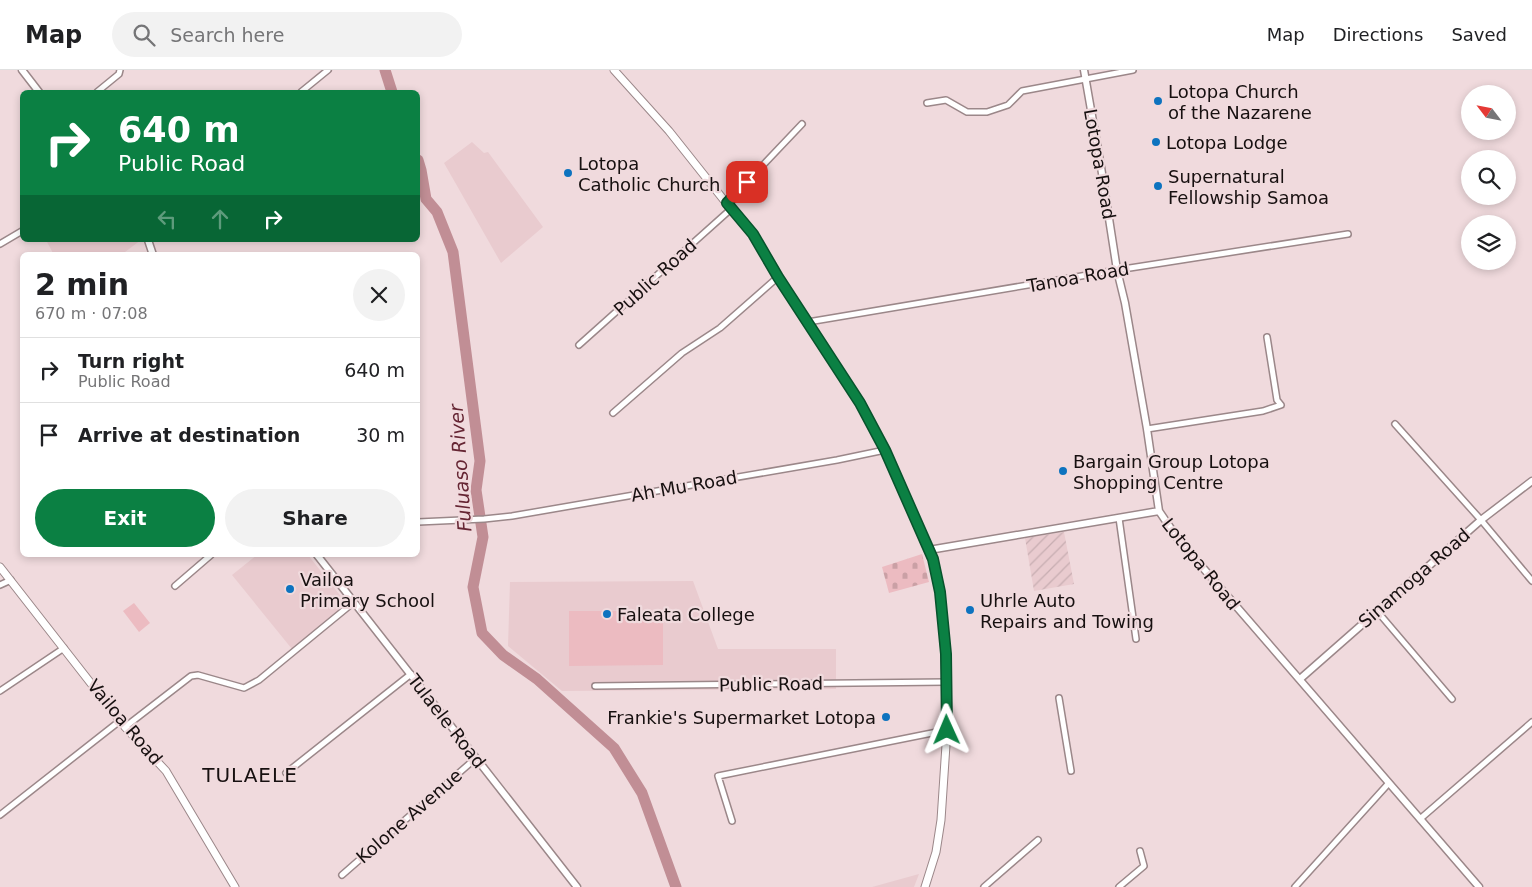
<!DOCTYPE html>
<meta charset="utf-8">
<style>
body{margin:0;font-family:"DejaVu Sans",sans-serif;background:#f2f2f2;color:#202124;height:100vh;display:flex;flex-direction:column;font-size:19px;white-space:nowrap}
*{box-sizing:border-box;margin:0}
p{font-size:16px;color:#757577}
.icon{flex:none;width:28px;height:28px;fill:none;stroke:currentColor;stroke-width:2;stroke-linecap:round;stroke-linejoin:round}
.map{position:relative;flex:1;overflow:hidden}
.side{position:absolute;left:20px;top:182px;width:400px;height:305px;display:flex;flex-direction:column;background:#fff;border-radius:8px;box-shadow:0 2px 8px #0003}
.side>*{flex:none}
.top-card{position:absolute;left:20px;top:20px;width:400px;height:152px;border-radius:8px;box-shadow:0 2px 8px #0003;background:#0b8043;color:#fff;overflow:hidden}
.needle{width:32px;rotate:302deg}
.controls{position:absolute;left:1461px;top:15px;display:grid;gap:10px}
.controls a{display:grid;place-items:center;width:55px;height:55px;border-radius:50%;background:#fff;box-shadow:0 2px 8px #0003;font-size:25px}
.pin{position:absolute;display:grid;place-items:center;width:42px;height:42px;color:#fff;margin:-21px;border-radius:10px;box-shadow:0 2px 8px #0006}
.me{position:absolute;width:55px;margin:-28px;rotate:359deg;stroke-linejoin:round;filter:drop-shadow(0 0 4px #0008)}
.turn{display:flex;align-items:center;gap:18px;height:105px;padding:0 15px;font-size:22px}
.turn .icon{width:65px;height:65px;stroke-width:2.5}
.turn b{display:block;font-size:35px;line-height:42px}
.lanes{display:flex;align-items:center;height:48px;padding:0 15px;background:#0003;justify-content:center;gap:25px;direction:ltr}
.lanes .off{opacity:.35}
.round{display:grid;place-items:center;flex:none;width:52px;height:52px;border-radius:26px;background:#f2f2f2}
.overview{display:flex;align-items:center;justify-content:space-between;height:85px;padding:0 15px}
h1{font-size:30px;font-weight:700;line-height:38px}
.primary-button{display:flex;gap:10px;margin-top:auto;padding:10px 15px}
.primary-button a{flex:1;height:58px;border-radius:30px;background:#0b8043;color:#fff;font-size:20px;font-weight:700;line-height:58px;text-align:center}
.primary-button a+a{background:#f2f2f2;color:#202124}
ul{padding:0;list-style:none}
li{display:flex;align-items:center;gap:15px;height:65px;padding:0 15px;border-top:1px solid #e0e0e0}
li div{flex:1}
li b{display:block;font-size:19px}
li em{font-style:normal}
header{display:flex;align-items:center;gap:30px;box-sizing:border-box;height:70px;padding:0 25px;background:#fff;border-bottom:1px solid #e0e0e0}
header strong{font-size:24px}
nav{display:flex;gap:28px;margin-inline-start:auto;font-size:18px}
.search{width:350px;height:45px;background:#f2f2f2;display:flex;align-items:center;gap:12px;box-sizing:border-box;padding:0 18px;border-radius:28px;color:#757577;font-size:19px}
.map>svg:first-child{display:block}
.built{fill:#e9cbcf}
.industrial{fill:url(#industrial-furrows)}
.cemetery{fill:url(#cemetery-stones)}
.park{fill:#ecbbc1}
.lines{fill:none;stroke-linecap:round;stroke-linejoin:round}
.river{stroke:#c18e95;stroke-width:11}
.minor-casing{stroke:#9b8789;stroke-width:8}
.tertiary-casing{stroke:#9b8789;stroke-width:9}
.secondary-casing{stroke:#9b8789;stroke-width:9}
.minor{stroke:#fff;stroke-width:5}
.tertiary{stroke:#fff;stroke-width:6}
.secondary{stroke:#fff;stroke-width:7}
.route-casing{stroke:#07532c;stroke-width:12}
.route{stroke:#0b8043;stroke-width:9}
.poi-dot{fill:#0d73bf;stroke:#f0dadd;stroke-width:2}
.labels{text-anchor:middle;dominant-baseline:central;stroke-width:4.5;stroke-linejoin:round;paint-order:stroke}
.poi-label{font-size:18px;fill:#171010;stroke:#f0dadd;text-anchor:start}
.street-label{font-size:18px;fill:#171010;stroke:#f0dadd}
.water-label{font-size:19px;font-style:italic;fill:#652533;stroke:#f0dadd}
.quarter-label{font-size:20px;letter-spacing:1px;fill:#171010;stroke:#f0dadd}
</style>
<header>
<strong>Map</strong>
<div class="search"><svg class="icon" aria-label="search" viewBox="0 0 24 24"><circle cx="10" cy="10" r="6"/><path d="M15 15l6 6"/></svg>Search here</div>
<nav><a>Map</a><a>Directions</a><a>Saved</a></nav>
</header>
<div class="map">
<svg width="1532" height="817" viewBox="0 0 1532 817">
<defs>
<pattern id="industrial-furrows" width="10" height="10" patternUnits="userSpaceOnUse" patternTransform="scale(1.25)"><rect width="10" height="10" fill="#e9cbcf"/><path d="M-1 1l2-2M0 10L10 0M9 11l2-2" fill="none" stroke="#c7adb1"/></pattern>
<pattern id="cemetery-stones" width="16" height="16" patternUnits="userSpaceOnUse" patternTransform="scale(1.25)"><rect width="16" height="16" fill="#ecbbc1"/><path d="M2 7V4a2 2 0 0 1 4 0v3zM10 15v-3a2 2 0 0 1 4 0v3z" fill="#caa0a5"/></pattern>
</defs>
<rect width="100%" height="100%" fill="#f0dadd"/>
<path class="built" d="M 472,72 L 484,83 L 488,82 L 543,157 L 501,193 L 444,93 Z
M 46,170 L 141,170 L 121,185 L 54,185 Z
M 257,485 L 308,485 L 347,534 L 292,579 L 232,505 Z
M 693,511 L 718,579 L 836,579 L 836,619 L 562,621 L 508,576 L 510,512 Z
M 919,804 L 914,817 L 872,817 Z"/>
<path class="industrial" d="M 1064,462 L 1074,514 L 1034,521 L 1025,468 Z"/>
<path class="cemetery" d="M 922,484 L 929,512 L 889,523 L 882,497 Z"/>
<path class="park" d="M 134,533 L 150,553 L 139,562 L 123,541 Z
M 569,541 L 663,541 L 663,595 L 569,596 Z"/>
<g class="lines">
<path class="river" d="M 385,0 L 392,22
M 418,90 L 421,100 L 426,129 L 437,142 L 453,182 L 480,391 L 476,420 L 483,467 L 473,517 L 482,563 L 503,585 L 537,609 L 614,678 L 642,723 L 676,817"/>
<defs>
<path id="minor" d="M 97,22 L 119,4 L 120,0
M 301,22 L 328,0
M 927,33 L 946,30 L 967,42 L 987,42 L 1008,35 L 1022,21 L 1133,0
M 727,133 L 802,54
M 0,174 L 22,161
M 808,252 L 1117,200 L 1348,164
M 579,275 L 731,139
M 613,343 L 682,283 L 720,258 L 778,207
M 1395,354 L 1481,450 L 1532,511
M 1147,359 L 1263,341 L 1281,335 L 1277,330 L 1267,267
M 1119,448 L 1136,569
M 418,452 L 484,449 L 512,446 L 837,390 L 885,380
M 0,515 L 11,510
M 175,516 L 211,485
M 1377,541 L 1452,629
M 595,616 L 947,612
M 0,621 L 64,578
M 1059,628 L 1071,701
M 125,657 L 191,606 L 198,605 L 244,618 L 259,610 L 354,532
M 286,703 L 411,604
M 0,745 L 121,650
M 1420,749 L 1532,652
M 732,751 L 718,706 L 947,660
M 342,805 L 476,688
M 984,817 L 1038,770
M 1119,817 L 1144,796 L 1140,781
M 1295,817 L 1388,714"/>
<path id="tertiary" d="M 22,0 L 39,22
M 1084,0 L 1101,97 L 1117,200 L 1125,233 L 1147,359 L 1159,441 L 1178,469 L 1479,817
M 148,170 L 153,185
M 929,480 L 1159,441
M 317,485 L 577,817
M 1300,609 L 1481,450 L 1532,411"/>
<path id="secondary" d="M 614,0 L 669,61 L 731,139 L 753,163 L 778,207 L 860,333 L 885,380 L 933,489 L 940,522 L 945,584 L 947,660 L 941,750 L 936,782 L 925,817
M 0,497 L 125,657 L 166,701 L 235,817"/>
</defs>
<use href="#minor" class="minor-casing"/>
<use href="#tertiary" class="tertiary-casing"/>
<use href="#secondary" class="secondary-casing"/>
<use href="#minor" class="minor"/>
<use href="#tertiary" class="tertiary"/>
<use href="#secondary" class="secondary"/>
</g>
<g class="lines">
<defs>
<path id="route" d="M 747,112 L 727,133 L 753,164 L 778,207 L 860,333 L 885,380 L 933,489 L 940,522 L 946,584 L 947,660"/>
</defs>
<use href="#route" class="route-casing"/>
<use href="#route" class="route"/>
</g>
<g class="poi-dot">
<circle cx="1158" cy="31" r="5"/>
<circle cx="1156" cy="72" r="5"/>
<circle cx="568" cy="103" r="5"/>
<circle cx="1158" cy="116" r="5"/>
<circle cx="1063" cy="401" r="5"/>
<circle cx="290" cy="519" r="5"/>
<circle cx="970" cy="540" r="5"/>
<circle cx="607" cy="544" r="5"/>
<circle cx="886" cy="647" r="5"/>
</g>
<g class="labels">
<g class="poi-label">
<text x="1168" y="21">Lotopa Church<tspan x="1168" dy="21">of the Nazarene</tspan></text>
<text x="1166" y="72">Lotopa Lodge</text>
<text x="578" y="93">Lotopa<tspan x="578" dy="21">Catholic Church</tspan></text>
<text x="1168" y="106">Supernatural<tspan x="1168" dy="21">Fellowship Samoa</tspan></text>
<text x="1073" y="391">Bargain Group Lotopa<tspan x="1073" dy="21">Shopping Centre</tspan></text>
<text x="300" y="509">Vailoa<tspan x="300" dy="21">Primary School</tspan></text>
<text x="980" y="530">Uhrle Auto<tspan x="980" dy="21">Repairs and Towing</tspan></text>
<text x="617" y="544">Faleata College</text>
<text x="876" y="647" text-anchor="end">Frankie's Supermarket Lotopa</text>
</g>
<g class="street-label">
<text transform="translate(1100 94) rotate(80)">Lotopa Road</text>
<text transform="translate(655 207) rotate(-42)">Public Road</text>
<text transform="translate(1078 207) rotate(-10)">Tanoa Road</text>
<text transform="translate(684 416) rotate(-10)">Ah Mu Road</text>
<text transform="translate(1201 494) rotate(51)">Lotopa Road</text>
<text transform="translate(1414 508) rotate(-41)">Sinamoga Road</text>
<text transform="translate(771 614) rotate(-1)">Public Road</text>
<text transform="translate(447 651) rotate(52)">Tulaele Road</text>
<text transform="translate(125 652) rotate(50)">Vailoa Road</text>
<text transform="translate(409 746) rotate(-41)">Kolone Avenue</text>
</g>
<g class="water-label">
<text transform="translate(460 398) rotate(-94)">Fuluaso River</text>
</g>
<g class="quarter-label">
<text x="250" y="705">TULAELE</text>
</g>
</g>
</svg>
<div class="controls">
<a><svg class="needle" viewBox="-14 -14 28 28"><path d="M0-13l5 13h-10z" fill="#e53935"/><path d="M0 13l5-13h-10z" fill="#757577"/></svg></a>
<a><svg class="icon" aria-label="search" viewBox="0 0 24 24"><circle cx="10" cy="10" r="6"/><path d="M15 15l6 6"/></svg></a>
<a><svg class="icon" aria-label="layers" viewBox="0 0 24 24"><path d="M12 4l9 5-9 5-9-5zM3 14l9 5 9-5"/></svg></a>
</div>
<div class="pin" style="left:747px;top:112px;background:#d93025"><svg class="icon" aria-label="arrive" viewBox="0 0 24 24"><path d="M6 21V4h12l-3 4 3 4H6"/></svg></div>
<svg class="me" style="left:947px;top:660px" viewBox="-20 -20 40 40"><path d="M0-17L14 15 0 8-14 15z" fill="#0b8043" stroke="#fff" stroke-width="4"/></svg>
<div class="top-card">
<div class="turn"><svg class="icon" aria-label="right" viewBox="0 0 24 24"><path d="M7 20v-9h11M14 6l5 5-5 5"/></svg><div><b>640 m</b>Public Road</div></div>
<div class="lanes"><svg class="icon off" aria-label="left" viewBox="0 0 24 24"><path d="M17 20v-9H6M10 6l-5 5 5 5"/></svg><svg class="icon off" aria-label="ahead" viewBox="0 0 24 24"><path d="M12 20V5M6 11l6-6 6 6"/></svg><svg class="icon" aria-label="right" viewBox="0 0 24 24"><path d="M7 20v-9h11M14 6l5 5-5 5"/></svg></div>
</div>
<section class="side">
<div class="overview"><div><h1>2 min</h1><p>670 m · 07:08</p></div><a class="round"><svg class="icon" aria-label="close" viewBox="0 0 24 24"><path d="M6 6l12 12M18 6L6 18"/></svg></a></div>
<ul>
<li><svg class="icon" aria-label="right" viewBox="0 0 24 24"><path d="M7 20v-9h11M14 6l5 5-5 5"/></svg><div><b>Turn right</b><p>Public Road</p></div><em>640 m</em></li>
<li><svg class="icon" aria-label="arrive" viewBox="0 0 24 24"><path d="M6 21V4h12l-3 4 3 4H6"/></svg><div><b>Arrive at destination</b></div><em>30 m</em></li>
</ul>
<div class="primary-button"><a>Exit</a><a>Share</a></div>
</section>
</div>
